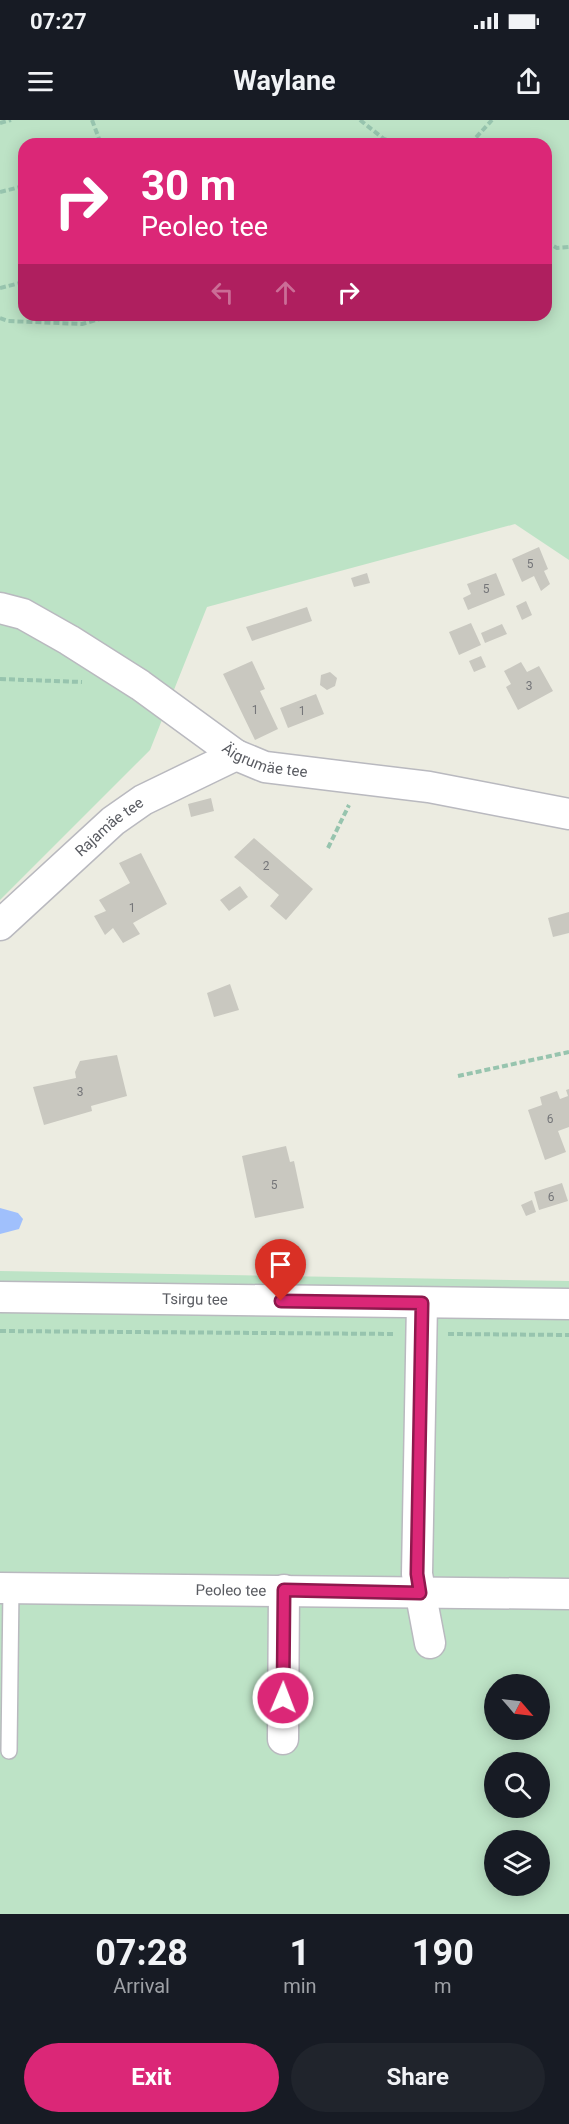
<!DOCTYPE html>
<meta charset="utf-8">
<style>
body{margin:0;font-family:Roboto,sans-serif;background:#20242c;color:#f1f3f6;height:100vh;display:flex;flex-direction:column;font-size:22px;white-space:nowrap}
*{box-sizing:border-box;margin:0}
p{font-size:20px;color:#9ea1a6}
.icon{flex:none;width:33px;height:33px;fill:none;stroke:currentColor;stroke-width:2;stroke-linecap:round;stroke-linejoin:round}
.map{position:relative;height:1794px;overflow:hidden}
.details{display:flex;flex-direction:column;background:#171b24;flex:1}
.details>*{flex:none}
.guide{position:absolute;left:18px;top:18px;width:534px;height:183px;border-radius:18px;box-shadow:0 3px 15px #0003;background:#db2777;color:#fff;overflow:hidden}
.needle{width:39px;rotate:118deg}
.controls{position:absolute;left:484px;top:1554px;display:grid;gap:12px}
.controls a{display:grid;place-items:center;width:66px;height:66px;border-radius:50%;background:#171b24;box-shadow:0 3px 15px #0003;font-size:30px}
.pin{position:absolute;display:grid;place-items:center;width:51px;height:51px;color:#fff;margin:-62px -26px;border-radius:50% 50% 50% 0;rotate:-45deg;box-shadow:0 0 6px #0007}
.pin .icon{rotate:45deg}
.me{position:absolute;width:66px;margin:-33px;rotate:1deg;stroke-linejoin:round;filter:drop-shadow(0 0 4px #0008)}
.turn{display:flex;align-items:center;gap:21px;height:126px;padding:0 24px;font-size:27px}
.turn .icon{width:78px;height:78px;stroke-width:2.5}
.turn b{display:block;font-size:42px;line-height:51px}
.lanes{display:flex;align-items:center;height:57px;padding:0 24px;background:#0003;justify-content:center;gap:30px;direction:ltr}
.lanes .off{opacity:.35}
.eta{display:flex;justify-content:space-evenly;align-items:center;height:102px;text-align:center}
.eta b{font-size:36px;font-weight:700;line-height:42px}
.action{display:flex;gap:12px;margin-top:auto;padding:12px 24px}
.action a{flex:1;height:69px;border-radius:36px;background:#db2777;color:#fff;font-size:24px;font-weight:700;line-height:69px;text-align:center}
.action a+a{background:#20242c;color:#f1f3f6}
.status{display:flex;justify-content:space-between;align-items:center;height:42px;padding:0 30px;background:#171b24;direction:ltr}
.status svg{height:16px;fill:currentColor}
header{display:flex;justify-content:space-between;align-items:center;height:78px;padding:0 24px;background:#171b24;font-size:27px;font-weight:700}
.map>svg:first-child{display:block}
.green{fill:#bde3c6;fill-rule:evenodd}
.water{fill:#a0c0fc}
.building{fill:#c9c8c0}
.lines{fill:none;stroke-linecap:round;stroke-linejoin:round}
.lane-casing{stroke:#b9b9bf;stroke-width:18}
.street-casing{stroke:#b9b9bf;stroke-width:33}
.path{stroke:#97c4ae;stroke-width:4;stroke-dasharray:6 3;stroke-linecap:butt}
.lane{stroke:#fff;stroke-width:15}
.street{stroke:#fff;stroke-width:30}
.route-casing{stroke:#8e194d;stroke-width:15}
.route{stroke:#db2777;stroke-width:10}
.labels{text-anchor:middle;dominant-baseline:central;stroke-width:5;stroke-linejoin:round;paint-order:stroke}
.number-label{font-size:12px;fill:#757679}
.street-label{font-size:15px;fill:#595b61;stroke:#fff}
</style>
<div class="status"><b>07:27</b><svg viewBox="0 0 49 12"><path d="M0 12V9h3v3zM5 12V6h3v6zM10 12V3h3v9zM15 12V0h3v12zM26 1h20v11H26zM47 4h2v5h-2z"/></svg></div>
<header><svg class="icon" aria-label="menu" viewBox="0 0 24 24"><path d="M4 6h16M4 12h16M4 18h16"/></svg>Waylane<svg class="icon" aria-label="share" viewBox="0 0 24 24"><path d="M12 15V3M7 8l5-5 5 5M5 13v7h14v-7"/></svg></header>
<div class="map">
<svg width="569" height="1794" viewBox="0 0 569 1794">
<rect width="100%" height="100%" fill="#ecece1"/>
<path class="green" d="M 0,0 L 569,0 L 569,440 L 515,404 L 207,487 L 150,630 L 0,780 ZM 24,24 L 546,24 L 546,195 L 24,195 Z
M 0,1151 L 569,1161 L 569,1794 L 0,1794 ZM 495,1564 L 540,1564 L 540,1610 L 495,1610 ZM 495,1642 L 540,1642 L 540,1688 L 495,1688 ZM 495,1720 L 540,1720 L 540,1766 L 495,1766 Z"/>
<path class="water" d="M 0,1088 L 18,1093 L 23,1099 L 19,1109 L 0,1114 Z"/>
<path class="building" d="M 539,427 L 548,449 L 544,451 L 550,464 L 541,471 L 534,456 L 522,462 L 512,439 Z
M 367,453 L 370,463 L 354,467 L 351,458 Z
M 496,453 L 505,475 L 468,490 L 463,478 L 471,474 L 467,464 Z
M 526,481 L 532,495 L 522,500 L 516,486 Z
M 307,487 L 312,501 L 252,521 L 246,507 Z
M 471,503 L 481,525 L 459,535 L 449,512 Z
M 502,504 L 507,514 L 485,523 L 481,513 Z
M 481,536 L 486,547 L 474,552 L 469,541 Z
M 252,541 L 265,569 L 260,571 L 278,609 L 255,620 L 223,554 Z
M 521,542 L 527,552 L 539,546 L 553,571 L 518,590 L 506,567 L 511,564 L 504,551 Z
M 330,552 L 337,558 L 335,566 L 327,570 L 320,565 L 321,555 Z
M 316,574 L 324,594 L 288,608 L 280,588 Z
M 211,678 L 214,691 L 191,697 L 188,684 Z
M 254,718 L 313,769 L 286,800 L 270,786 L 279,775 L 234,737 Z
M 141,733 L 167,784 L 133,803 L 140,814 L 123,823 L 113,808 L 105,815 L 94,796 L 106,791 L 99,780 L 130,763 L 119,743 Z
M 240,766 L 248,777 L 229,791 L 220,780 Z
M 569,792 L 569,813 L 553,817 L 548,798 Z
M 230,864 L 239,890 L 214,897 L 207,873 Z
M 117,935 L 127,976 L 91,986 L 92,991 L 44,1005 L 33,967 L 76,958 L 75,952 L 80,941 Z
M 569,969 L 569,1007 L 558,1011 L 566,1032 L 545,1040 L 528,990 L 542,985 L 540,977 L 557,971 L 560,979 L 568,976 L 566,970 Z
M 286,1026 L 290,1042 L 294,1041 L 304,1088 L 255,1098 L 242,1036 Z
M 562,1063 L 568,1081 L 539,1090 L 534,1072 Z
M 532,1080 L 536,1092 L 526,1096 L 521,1085 Z"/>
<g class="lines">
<defs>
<path id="lane" d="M 9,1631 L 11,1468"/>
<g id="street">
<path id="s1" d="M 0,488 L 23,494 L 69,520 L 140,565 L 236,635 L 265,647 L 429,667 L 569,694"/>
<path id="s2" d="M 0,805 L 113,701 L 143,680 L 236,635"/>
<path id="s3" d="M 0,1177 L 569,1184"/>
<path d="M 422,1183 L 417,1454 L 430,1523"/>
<path id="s4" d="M 0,1468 L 569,1474"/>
<path d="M 283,1619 L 284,1470"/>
</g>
</defs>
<use href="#lane" class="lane-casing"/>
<use href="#street" class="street-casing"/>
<path class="path" d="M 92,0 L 101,24
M 360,0 L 384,19 L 404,24
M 0,3 L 11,0
M 470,24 L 492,0
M 0,72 L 24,66
M 546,122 L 557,128 L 569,127
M 0,168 L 24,162
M 0,198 L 8,201 L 82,204 L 114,195
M 0,559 L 82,562
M 328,728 L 349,685
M 458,956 L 569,932
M 0,1211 L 395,1214
M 448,1214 L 569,1215"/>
<use href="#lane" class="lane"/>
<use href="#street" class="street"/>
</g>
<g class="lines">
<defs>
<path id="route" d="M 281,1181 L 422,1183 L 417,1454 L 420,1473 L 284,1470 L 283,1578"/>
</defs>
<use href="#route" class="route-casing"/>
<use href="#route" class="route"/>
</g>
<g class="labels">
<g class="number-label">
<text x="530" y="444">5</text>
<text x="486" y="469">5</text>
<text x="529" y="566">3</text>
<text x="255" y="590">1</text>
<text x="302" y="591">1</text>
<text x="266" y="746">2</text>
<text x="132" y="788">1</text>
<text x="80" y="972">3</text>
<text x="550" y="999">6</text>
<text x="274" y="1065">5</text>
<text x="551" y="1077">6</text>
</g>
<g class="street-label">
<text stroke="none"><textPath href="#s1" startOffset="309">Äigrumäe tee</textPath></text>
<text stroke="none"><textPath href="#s2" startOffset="147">Rajamäe tee</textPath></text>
<text stroke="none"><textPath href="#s3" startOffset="195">Tsirgu tee</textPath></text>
<text stroke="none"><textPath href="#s4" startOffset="231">Peoleo tee</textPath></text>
</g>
</g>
</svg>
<div class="controls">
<a><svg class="needle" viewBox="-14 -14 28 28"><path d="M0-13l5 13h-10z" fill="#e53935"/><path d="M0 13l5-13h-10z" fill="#9ea1a6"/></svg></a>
<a><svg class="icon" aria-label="search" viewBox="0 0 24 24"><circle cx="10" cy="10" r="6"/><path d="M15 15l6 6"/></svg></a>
<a><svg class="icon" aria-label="layers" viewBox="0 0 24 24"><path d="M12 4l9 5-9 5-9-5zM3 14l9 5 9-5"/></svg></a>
</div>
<div class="pin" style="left:281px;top:1181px;background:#d93025"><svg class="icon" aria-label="arrive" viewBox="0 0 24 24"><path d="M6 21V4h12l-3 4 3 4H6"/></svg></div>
<svg class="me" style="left:283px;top:1578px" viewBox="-20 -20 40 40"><circle r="17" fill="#db2777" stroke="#fff" stroke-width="3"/><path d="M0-11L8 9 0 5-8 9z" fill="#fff"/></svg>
<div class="guide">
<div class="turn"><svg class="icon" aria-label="right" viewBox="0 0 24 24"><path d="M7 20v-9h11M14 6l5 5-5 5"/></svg><div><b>30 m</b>Peoleo tee</div></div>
<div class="lanes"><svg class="icon off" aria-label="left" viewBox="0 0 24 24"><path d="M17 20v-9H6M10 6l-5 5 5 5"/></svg><svg class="icon off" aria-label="ahead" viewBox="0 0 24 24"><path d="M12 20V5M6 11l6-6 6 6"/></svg><svg class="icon" aria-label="right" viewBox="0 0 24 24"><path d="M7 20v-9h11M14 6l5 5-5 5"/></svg></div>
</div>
</div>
<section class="details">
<div class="eta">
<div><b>07:28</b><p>Arrival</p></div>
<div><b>1</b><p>min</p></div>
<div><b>190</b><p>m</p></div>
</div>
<div class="action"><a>Exit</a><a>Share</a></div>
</section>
